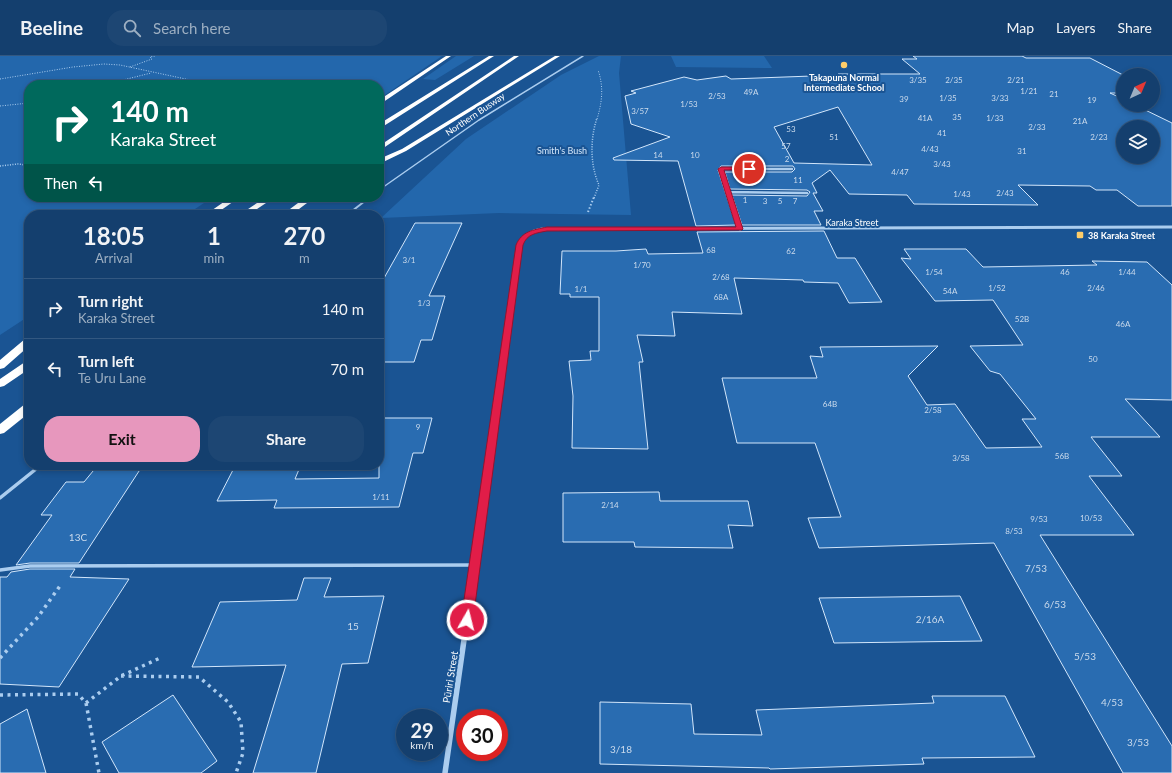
<!DOCTYPE html>
<meta charset="utf-8">
<style>
body{margin:0;font-family:Lato,sans-serif;background:#1d4673;color:#f1f3f6;height:100vh;display:flex;flex-direction:column;font-size:15px;white-space:nowrap}
*{box-sizing:border-box;margin:0}
p{font-size:13px;color:#9dafc2}
.icon{flex:none;width:22px;height:22px;fill:none;stroke:currentColor;stroke-width:2;stroke-linecap:round;stroke-linejoin:round}
.map{position:relative;flex:1;overflow:hidden}
.drawer{position:absolute;left:24px;top:154px;width:360px;height:260px;display:flex;flex-direction:column;background:#143f6e;border-radius:16px;box-shadow:0 2px 6px #0003,0 0 0 1px #335881}
.drawer>*{flex:none}
.hud{position:absolute;left:24px;top:24px;width:360px;height:122px;border-radius:16px;box-shadow:0 2px 6px #0003,0 0 0 1px #335881;background:#00695c;color:#fff;overflow:hidden}
.needle{width:26px;rotate:44deg}
.tools{position:absolute;left:1116px;top:12px;display:grid;gap:8px}
.tools a{display:grid;place-items:center;width:44px;height:44px;border-radius:50%;background:#143f6e;box-shadow:0 2px 6px #0003,0 0 0 1px #335881;font-size:20px}
.speed{position:absolute;left:396px;top:653px;display:flex;gap:8px;font-size:20px;font-weight:700;text-align:center}
.speed>*{display:grid;place-content:center;width:52px;height:52px;border-radius:50%;background:#143f6e;box-shadow:0 2px 6px #0003,0 0 0 1px #335881;line-height:1}
.speed small{font-size:10px;font-weight:400}
.speed .limit{border:6px solid #d22;background:#fff;color:#111}
.pin{position:absolute;display:grid;place-items:center;width:34px;height:34px;color:#fff;margin:-17px;border:2px solid #fff;border-radius:50%;box-shadow:0 1px 4px #0007}
.me{position:absolute;width:44px;margin:-22px;rotate:8deg;stroke-linejoin:round;filter:drop-shadow(0 0 3px #0008)}
.turn{display:flex;align-items:center;gap:14px;height:84px;padding:0 20px;font-size:18px}
.turn .icon{width:52px;height:52px;stroke-width:2.5}
.turn b{display:block;font-size:28px;line-height:34px}
.then{display:flex;align-items:center;height:38px;padding:0 20px;background:#0003;gap:8px;font-size:15px}
.eta{display:flex;justify-content:space-evenly;align-items:center;height:68px;text-align:center}
.eta b{font-size:24px;font-weight:700;line-height:28px}
.primary-button{display:flex;gap:8px;margin-top:auto;padding:8px 20px}
.primary-button a{flex:1;height:46px;border-radius:16px;background:#e797bd;color:#111;font-size:16px;font-weight:700;line-height:46px;text-align:center}
.primary-button a+a{background:#1d4673;color:#f1f3f6}
ul{padding:0;list-style:none}
li{display:flex;align-items:center;gap:12px;height:60px;padding:0 20px;border-top:1px solid #335881}
li div{flex:1}
li b{display:block;font-size:15px}
li em{font-style:normal}
header{display:flex;align-items:center;gap:24px;box-sizing:border-box;height:56px;padding:0 20px;background:#143f6e;border-bottom:1px solid #335881}
header strong{font-size:19px}
nav{display:flex;gap:22px;margin-inline-start:auto;font-size:14px}
.search{width:280px;height:36px;background:#1d4673;display:flex;align-items:center;gap:10px;box-sizing:border-box;padding:0 14px;border-radius:16px;color:#9dafc2;font-size:15px}
.map>svg:first-child{display:block}
.green{fill:#2367ac}
.building{fill:#296cb1;stroke:#d2e6fb;fill-rule:evenodd}
.lines{fill:none;stroke-linecap:round;stroke-linejoin:round}
.path-far3{stroke:#abcdef;stroke-width:1;stroke-dasharray:1 1.5;stroke-linecap:butt}
.path-far2{stroke:#abcdef;stroke-width:1.5;stroke-dasharray:1 1.5;stroke-linecap:butt}
.path-far1{stroke:#abcdef;stroke-width:2;stroke-dasharray:1.5 2;stroke-linecap:butt}
.path{stroke:#abcdef;stroke-width:3.5;stroke-dasharray:3 4.5;stroke-linecap:butt}
.lane-far2{stroke:#abcdef;stroke-width:1.5}
.lane-far1{stroke:#abcdef;stroke-width:2}
.lane{stroke:#abcdef;stroke-width:3.5}
.street-far4{stroke:#abcdef;stroke-width:2.5}
.street-far3{stroke:#abcdef;stroke-width:3}
.street-far2{stroke:#abcdef;stroke-width:3.5}
.street-far1{stroke:#abcdef;stroke-width:4.5}
.street{stroke:#abcdef;stroke-width:5.5}
.highway{fill:#fff;fill-rule:evenodd}
.route{fill:#e11d48;stroke:#92132f}
.poi-dot{fill:#ffcd69;stroke:#1a5493;stroke-width:1.5}
.labels{text-anchor:middle;dominant-baseline:central;stroke-width:4;stroke-linejoin:round;paint-order:stroke}
.number-label{font-size:8px;fill:#cadaec}
.far-poi-label{font-size:9px;font-weight:bold;fill:#fff;stroke:#1a5493}
.far-street-label{font-size:9px;fill:#fff;stroke:#1a5493}
.far-park-label{font-size:9px;fill:#d2e6fb;stroke:#1a5493}
.near-number-label{font-size:10px;fill:#cadaec}
.street-label{font-size:10px;fill:#fff;stroke:#1a5493}
</style>
<header>
<strong>Beeline</strong>
<div class="search"><svg class="icon" aria-label="search" viewBox="0 0 24 24"><circle cx="10" cy="10" r="6"/><path d="M15 15l6 6"/></svg>Search here</div>
<nav><a>Map</a><a>Layers</a><a>Share</a></nav>
</header>
<div class="map">
<svg width="1172" height="717" viewBox="0 0 1172 717">
<rect width="100%" height="100%" fill="#1a5493"/>
<path class="green" d="M 0,0 L 442,0 L 379,43 L 379,29 L 29,29 L 29,141 L 213,141 L 186,159 L 29,159 L 29,260 L 0,279 Z
M 456,0 L 474,0 L 435,24 L 423,23 Z
M 599,0 L 621,0 L 619,17 L 631,159 L 499,157 L 381,162 L 466,83 L 561,19 Z
M 671,0 L 764,0 L 772,12 L 676,11 Z"/>
<path class="building" d="M 913,0 L 1022,0 L 1026,2 L 1090,2 L 1123,19 L 1123,37 L 1110,37 L 1123,43 L 1123,49 L 1135,49 L 1172,67 L 1172,150 L 1138,150 L 1117,134 L 1096,134 L 1090,130 L 1018,129 L 1038,149 L 914,148 L 907,139 L 849,138 L 830,114 L 812,127 L 817,137 L 813,137 L 823,155 L 814,155 L 821,169 L 742,169 L 732,139 L 807,140 L 810,136 L 807,134 L 730,133 L 725,116 L 792,116 L 795,113 L 793,110 L 721,110 L 718,114 L 736,169 L 696,170 L 678,105 L 614,104 L 613,102 L 670,81 L 631,68 L 625,40 L 636,37 L 631,35 L 684,21 L 697,24 L 726,20 L 731,23 L 839,19 L 838,18 L 920,18 L 902,3 L 917,3 ZM 838,51 L 872,109 L 794,107 L 774,71 ZM 1123,71 L 1153,71 L 1153,101 L 1123,101 Z
M 415,167 L 462,167 L 429,240 L 445,240 L 432,284 L 421,284 L 414,306 L 379,306 L 379,231 Z
M 824,175 L 837,202 L 855,202 L 882,246 L 849,247 L 838,227 L 804,226 L 803,224 L 734,222 L 742,258 L 672,256 L 675,280 L 637,279 L 643,306 L 639,306 L 648,393 L 572,392 L 573,340 L 569,305 L 591,304 L 590,295 L 599,295 L 599,241 L 570,241 L 570,238 L 560,238 L 562,195 L 616,195 L 646,193 L 648,198 L 703,197 L 697,176 Z
M 904,193 L 966,193 L 983,211 L 1097,209 L 1092,205 L 1147,206 L 1172,229 L 1172,344 L 1125,343 L 1160,381 L 1091,381 L 1122,420 L 1089,420 L 1134,479 L 1040,479 L 1172,690 L 1172,717 L 1123,717 L 994,487 L 819,492 L 808,462 L 841,461 L 815,387 L 737,387 L 722,322 L 817,322 L 810,300 L 823,301 L 820,291 L 938,290 L 908,320 L 927,349 L 955,348 L 986,392 L 1042,391 L 1022,363 L 1036,363 L 1000,318 L 990,315 L 970,290 L 1023,289 L 993,244 L 935,245 L 901,202 L 911,203 Z
M 379,362 L 432,362 L 423,397 L 413,397 L 399,451 L 274,452 L 277,444 L 217,445 L 234,412 L 300,411 L 295,423 L 379,422 Z
M 98,409 L 143,409 L 79,507 L 30,507 L 16,509 L 52,459 L 41,459 L 66,426 L 84,426 Z
M 659,436 L 660,445 L 748,445 L 753,470 L 728,469 L 733,492 L 635,491 L 634,486 L 563,486 L 563,437 Z
M 30,513 L 75,513 L 70,521 L 129,523 L 59,631 L 0,628 L 0,521 L 7,521 L 11,516 Z
M 304,522 L 331,522 L 324,541 L 384,540 L 368,607 L 342,608 L 316,717 L 253,717 L 286,609 L 192,611 L 220,546 L 297,544 Z
M 960,540 L 982,585 L 834,587 L 819,542 Z
M 173,639 L 217,705 L 201,717 L 119,717 L 102,686 Z
M 932,640 L 1005,640 L 1035,701 L 922,702 L 924,708 L 770,713 L 769,712 L 600,708 L 600,646 L 691,648 L 694,678 L 762,679 L 756,654 L 934,647 Z
M 27,653 L 46,717 L 0,717 L 0,668 Z"/>
<g class="lines">
<path class="path-far3" d="M 130,11 L 152,3 L 150,1 L 155,0
M 0,23 L 73,11 L 104,8 L 120,9 L 209,28 L 260,26 L 281,29
M 103,29 L 151,17
M 0,50 L 29,47
M 597,63 C 602,47 604,31 598,14"/>
<path class="path-far2" d="M 0,110 L 18,108 L 26,109 L 25,113 L 29,113
M 594,142 L 599,129 C 590,109 590,83 597,62"/>
<path class="path-far1" d="M 588,156 L 594,141"/>
<path class="path" d="M 0,602 L 38,561 L 62,527
M 121,620 L 199,621 L 228,646 L 241,666 L 243,697 L 236,717
M 0,639 L 78,638 L 86,647 L 121,620 L 160,602
M 86,647 L 99,717"/>
<path class="lane-far2" d="M 379,134 L 479,64 L 583,0
M 368,142 L 370,141"/>
<path class="lane-far1" d="M 347,159 L 370,141"/>
<path class="lane" d="M 0,442 L 41,409
M 0,514 L 30,510 L 475,509"/>
<path class="street-far4" d="M 728,136 L 807,137
M 730,142 L 721,113 L 792,113"/>
<path class="street-far3" d="M 730,141 L 740,173
M 512,241 L 519,189 C 524,179 531,175 542,173 L 1172,171"/>
<path class="street-far2" d="M 495,366 L 512,240"/>
<path class="street-far1" d="M 473,522 L 495,365"/>
<path class="street" d="M 445,717 L 473,521"/>
<path class="highway" d="M 446,0 L 451,0 L 379,49 L 379,44 Z
M 489,0 L 494,0 L 379,73 L 379,68 Z
M 514,0 L 519,0 L 379,95 L 379,90 Z
M 555,0 L 560,0 L 406,95 L 379,108 L 379,103 L 402,93 Z
M 231,141 L 240,141 L 214,159 L 205,159 Z
M 266,141 L 275,141 L 248,159 L 239,159 Z
M 306,141 L 315,141 L 291,159 L 282,159 Z
M 29,282 L 29,290 L 4,312 L 0,313 L 0,304 L 25,283 Z
M 29,305 L 29,313 L 4,330 L 0,331 L 0,323 L 25,306 Z
M 29,347 L 29,357 L 4,377 L 0,378 L 0,368 L 25,348 Z"/>
</g>
<path class="route" d="M 721,111 L 749,111 L 752,113 L 749,114 L 724,114 L 743,173 L 742,174 L 547,175 C 536,177 527,178 523,189 L 473,564 L 472,567 L 467,569 L 463,567 L 461,564 L 516,189 C 522,175 533,174 547,171 L 736,171 L 718,113 Z"/>
<g class="poi-dot">
<circle cx="844" cy="9" r="4"/>
<rect x="1076" y="175" width="8" height="8" rx="2"/>
</g>
<g class="labels">
<g class="number-label">
<text x="918" y="24">3/35</text>
<text x="954" y="24">2/35</text>
<text x="1016" y="24">2/21</text>
<text x="1029" y="35">1/21</text>
<text x="751" y="36">49A</text>
<text x="1054" y="38">21</text>
<text x="717" y="40">2/53</text>
<text x="948" y="42">1/35</text>
<text x="1000" y="42">3/33</text>
<text x="904" y="43">39</text>
<text x="1092" y="44">19</text>
<text x="689" y="48">1/53</text>
<text x="640" y="55">3/57</text>
<text x="957" y="61">35</text>
<text x="925" y="62">41A</text>
<text x="995" y="62">1/33</text>
<text x="1080" y="65">21A</text>
<text x="1037" y="71">2/33</text>
<text x="791" y="73">53</text>
<text x="942" y="77">41</text>
<text x="834" y="81">51</text>
<text x="1099" y="81">2/23</text>
<text x="786" y="90">57</text>
<text x="930" y="93">4/43</text>
<text x="1022" y="95">31</text>
<text x="658" y="99">14</text>
<text x="695" y="99">10</text>
<text x="787" y="103">2</text>
<text x="942" y="108">3/43</text>
<text x="900" y="116">4/47</text>
<text x="798" y="124">11</text>
<text x="1005" y="137">2/43</text>
<text x="962" y="138">1/43</text>
<text x="745" y="144">1</text>
<text x="765" y="145">3</text>
<text x="780" y="145">5</text>
<text x="795" y="145">7</text>
<text x="711" y="194">68</text>
<text x="791" y="195">62</text>
<text x="409" y="204">3/1</text>
<text x="642" y="209">1/70</text>
<text x="934" y="216">1/54</text>
<text x="1065" y="216">46</text>
<text x="1127" y="216">1/44</text>
<text x="721" y="221">2/68</text>
<text x="997" y="232">1/52</text>
<text x="1096" y="232">2/46</text>
<text x="581" y="233">1/1</text>
<text x="950" y="235">54A</text>
<text x="721" y="241">68A</text>
<text x="424" y="247">1/3</text>
<text x="1022" y="263">52B</text>
<text x="1123" y="268">46A</text>
<text x="1093" y="303">50</text>
<text x="830" y="348">64B</text>
<text x="933" y="354">2/58</text>
<text x="418" y="371">9</text>
<text x="1062" y="400">56B</text>
<text x="961" y="402">3/58</text>
<text x="381" y="441">1/11</text>
<text x="610" y="449">2/14</text>
<text x="1091" y="462">10/53</text>
<text x="1039" y="463">9/53</text>
<text x="1014" y="475">8/53</text>
</g>
<g class="far-poi-label">
<text x="844" y="21">Takapuna Normal<tspan x="844" dy="10">Intermediate School</tspan></text>
<text x="1088" y="179" text-anchor="start">38 Karaka Street</text>
</g>
<g class="far-street-label">
<text transform="translate(475 58) rotate(-34)">Northern Busway</text>
<text x="852" y="166">Karaka Street</text>
</g>
<g class="far-park-label">
<text x="562" y="94">Smith's Bush</text>
</g>
<g class="near-number-label">
<text x="78" y="481">13C</text>
<text x="1036" y="512">7/53</text>
<text x="1055" y="548">6/53</text>
<text x="930" y="563">2/16A</text>
<text x="353" y="570">15</text>
<text x="1085" y="600">5/53</text>
<text x="1112" y="646">4/53</text>
<text x="1138" y="686">3/53</text>
<text x="621" y="693">3/18</text>
</g>
<g class="street-label">
<text transform="translate(450 621) rotate(-81)">Pūriri Street</text>
</g>
</g>
</svg>
<div class="tools">
<a><svg class="needle" viewBox="-14 -14 28 28"><path d="M0-13l5 13h-10z" fill="#e53935"/><path d="M0 13l5-13h-10z" fill="#9dafc2"/></svg></a>
<a><svg class="icon" aria-label="layers" viewBox="0 0 24 24"><path d="M12 4l9 5-9 5-9-5zM3 14l9 5 9-5"/></svg></a>
</div>
<div class="speed"><div>29<small>km/h</small></div><div class="limit">30</div></div>
<div class="pin" style="left:749px;top:113px;background:#d93025"><svg class="icon" aria-label="arrive" viewBox="0 0 24 24"><path d="M6 21V4h12l-3 4 3 4H6"/></svg></div>
<svg class="me" style="left:467px;top:564px" viewBox="-20 -20 40 40"><circle r="17" fill="#e11d48" stroke="#fff" stroke-width="3"/><path d="M0-11L8 9 0 5-8 9z" fill="#fff"/></svg>
<div class="hud">
<div class="turn"><svg class="icon" aria-label="right" viewBox="0 0 24 24"><path d="M7 20v-9h11M14 6l5 5-5 5"/></svg><div><b>140 m</b>Karaka Street</div></div>
<div class="then">Then<svg class="icon" aria-label="left" viewBox="0 0 24 24"><path d="M17 20v-9H6M10 6l-5 5 5 5"/></svg></div>
</div>
<section class="drawer">
<div class="eta">
<div><b>18:05</b><p>Arrival</p></div>
<div><b>1</b><p>min</p></div>
<div><b>270</b><p>m</p></div>
</div>
<ul>
<li><svg class="icon" aria-label="right" viewBox="0 0 24 24"><path d="M7 20v-9h11M14 6l5 5-5 5"/></svg><div><b>Turn right</b><p>Karaka Street</p></div><em>140 m</em></li>
<li><svg class="icon" aria-label="left" viewBox="0 0 24 24"><path d="M17 20v-9H6M10 6l-5 5 5 5"/></svg><div><b>Turn left</b><p>Te Uru Lane</p></div><em>70 m</em></li>
</ul>
<div class="primary-button"><a>Exit</a><a>Share</a></div>
</section>
</div>
